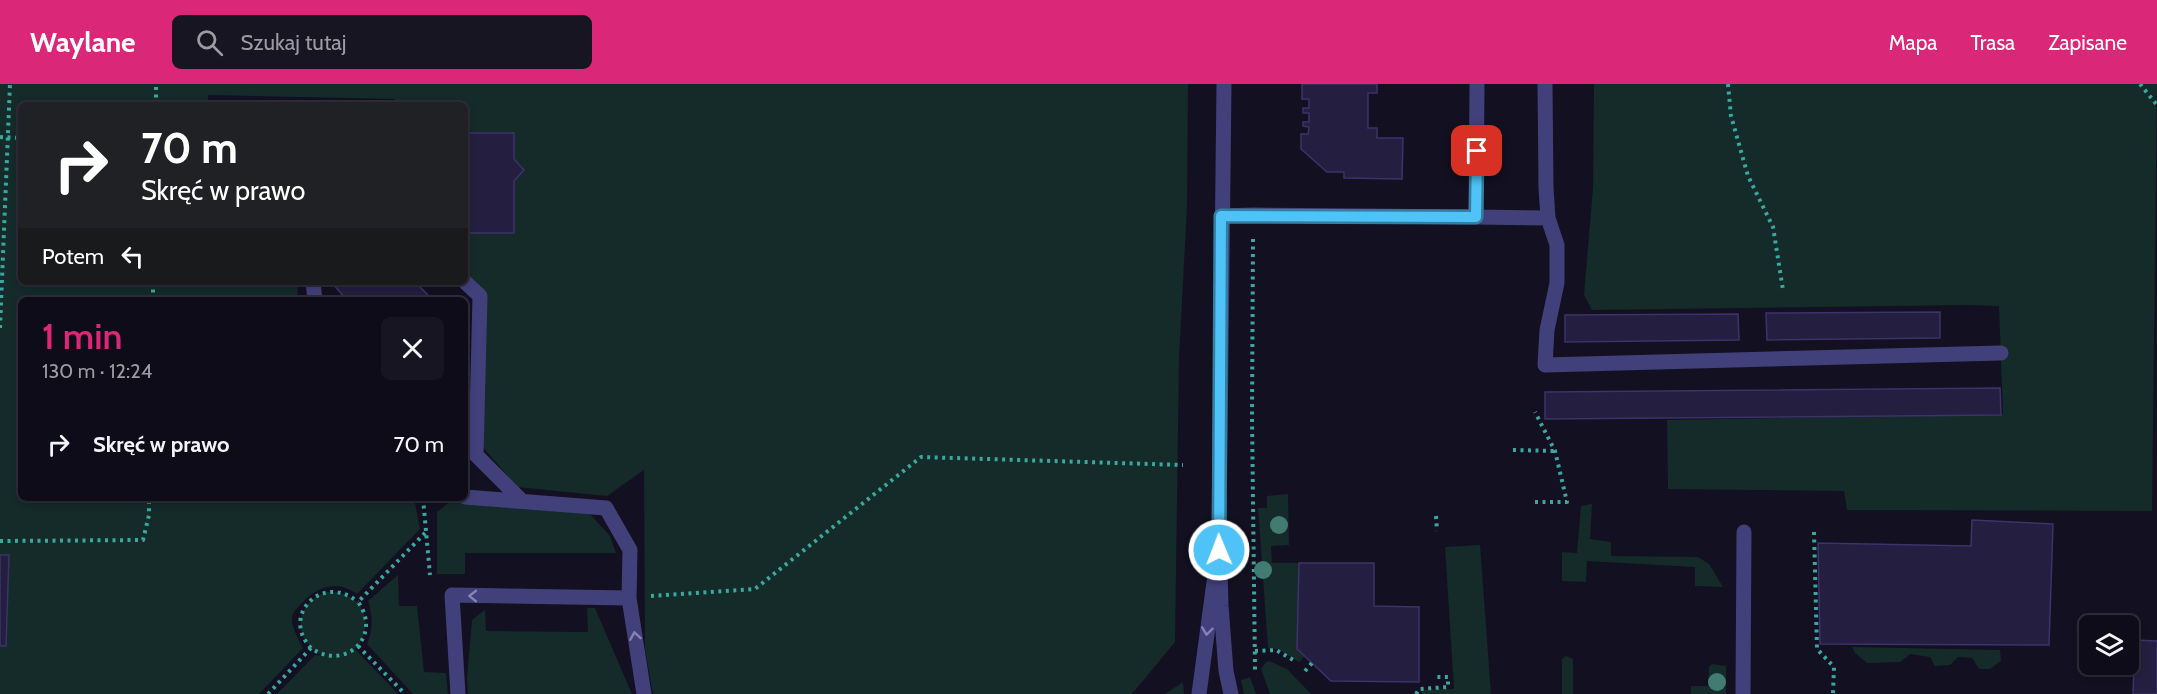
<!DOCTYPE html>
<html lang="pl">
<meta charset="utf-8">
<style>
body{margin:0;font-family:Cabin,sans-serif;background:#171522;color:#f1f3f6;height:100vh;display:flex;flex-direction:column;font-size:22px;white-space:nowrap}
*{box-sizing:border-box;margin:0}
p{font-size:20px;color:#9b9ba2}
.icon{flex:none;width:33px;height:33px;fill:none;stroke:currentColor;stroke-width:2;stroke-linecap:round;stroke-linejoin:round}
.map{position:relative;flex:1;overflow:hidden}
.details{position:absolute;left:18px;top:213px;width:450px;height:204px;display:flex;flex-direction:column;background:#0e0c19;border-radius:9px;box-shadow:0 3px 9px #0003,0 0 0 2px #2e2c38}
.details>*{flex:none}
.top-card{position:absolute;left:18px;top:18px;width:450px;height:183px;border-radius:9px;box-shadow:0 3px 9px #0003,0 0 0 2px #2e2c38;background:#202124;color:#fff;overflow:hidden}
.fabs{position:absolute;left:2079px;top:531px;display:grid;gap:12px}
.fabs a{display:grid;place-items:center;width:60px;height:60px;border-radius:9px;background:#0e0c19;box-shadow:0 3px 9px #0003,0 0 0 2px #2e2c38;font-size:30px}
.pin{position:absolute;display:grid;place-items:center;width:51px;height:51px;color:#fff;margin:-26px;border-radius:12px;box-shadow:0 3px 9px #0006}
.me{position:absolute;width:66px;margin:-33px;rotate:359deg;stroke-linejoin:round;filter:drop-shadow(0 0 4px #0008)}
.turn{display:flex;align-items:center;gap:21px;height:126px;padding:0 24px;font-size:27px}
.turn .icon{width:78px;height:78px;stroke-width:2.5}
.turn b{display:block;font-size:42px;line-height:51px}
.then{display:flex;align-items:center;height:57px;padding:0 24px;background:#0003;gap:12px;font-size:22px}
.round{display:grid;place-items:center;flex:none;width:63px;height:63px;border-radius:9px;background:#171522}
.summary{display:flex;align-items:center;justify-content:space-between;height:102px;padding:0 24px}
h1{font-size:36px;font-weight:600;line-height:45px;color:#db2777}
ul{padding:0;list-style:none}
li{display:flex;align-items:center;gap:18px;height:90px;padding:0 24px}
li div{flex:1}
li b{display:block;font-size:22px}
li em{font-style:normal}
header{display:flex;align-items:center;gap:36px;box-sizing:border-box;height:84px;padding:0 30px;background:#db2777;color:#fff}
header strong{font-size:28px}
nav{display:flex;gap:33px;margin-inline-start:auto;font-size:21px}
.search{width:420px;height:54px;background:#171522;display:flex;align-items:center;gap:15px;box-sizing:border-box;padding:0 21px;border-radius:9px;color:#9b9ba2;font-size:22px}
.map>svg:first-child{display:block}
.green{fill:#142b29}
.building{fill:#241e40;stroke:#3c336a;stroke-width:1.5}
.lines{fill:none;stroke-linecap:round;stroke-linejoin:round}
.path{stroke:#3ba89f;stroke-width:4;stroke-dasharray:3 4.5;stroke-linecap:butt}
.service{stroke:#41407b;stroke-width:15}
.minor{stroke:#41407b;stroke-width:15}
.tree{fill:#427b72}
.oneway{stroke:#8583b5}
.route-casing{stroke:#337fa1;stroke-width:15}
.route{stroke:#4fc3f7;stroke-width:10}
</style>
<header>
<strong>Waylane</strong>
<div class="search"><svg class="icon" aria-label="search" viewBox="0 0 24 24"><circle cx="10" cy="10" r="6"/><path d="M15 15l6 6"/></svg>Szukaj tutaj</div>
<nav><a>Mapa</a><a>Trasa</a><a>Zapisane</a></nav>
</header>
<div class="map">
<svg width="2157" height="610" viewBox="0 0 2157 610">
<rect width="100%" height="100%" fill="#131021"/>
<path class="green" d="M 0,0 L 1188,0 L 1187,123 L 1179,274 L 1175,558 L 1132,610 L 653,610 L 645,565 L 644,386 L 607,412 L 517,403 L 483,363 L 480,212 L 465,198 L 465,21 L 396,21 L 394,15 L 208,11 L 208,21 L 21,21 L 21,198 L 297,198 L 298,216 L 21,216 L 21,414 L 375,414 L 377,416 L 415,419 L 420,445 L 357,510 C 339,496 317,502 303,518 C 299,522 293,527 292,533 C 291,543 299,556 303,564 L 259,610 L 0,610 Z
M 1594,0 L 2157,0 L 2152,427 L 1847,426 L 1844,407 L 1668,405 L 1667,336 L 2003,330 L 1999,222 L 1966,221 L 1592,226 L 1584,211 L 1593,104 Z
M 1288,410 L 1289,461 L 1271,462 L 1272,479 L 1299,479 L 1297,564 L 1305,572 L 1299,578 L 1278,565 L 1268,564 L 1258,424 L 1267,424 L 1267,412 Z
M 455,414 L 590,430 L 610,452 L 616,469 L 465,469 L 465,490 L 437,490 L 437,428 Z
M 1592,420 L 1590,455 L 1611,458 L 1611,472 L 1698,473 L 1709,480 L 1723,503 L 1695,502 L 1695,483 L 1587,477 L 1586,498 L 1562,497 L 1562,468 L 1577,469 L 1581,422 Z
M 1480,461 L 1491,610 L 1422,610 L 1422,606 L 1454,605 L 1445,463 Z
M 398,491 L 399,522 L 417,522 L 424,588 L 446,589 L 448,610 L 413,610 L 367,560 C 373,545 373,533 368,517 Z
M 327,508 C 362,506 378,540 355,565 L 398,610 L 277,610 L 315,571 L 324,572 C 292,558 293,518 327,508 Z
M 587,524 L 595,524 L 632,610 L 468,610 L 467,594 L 472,536 L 485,526 L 486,547 L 588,548 Z
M 1852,563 L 2000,566 L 2001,577 L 1990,585 L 1979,585 L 1972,574 L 1958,573 L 1950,581 L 1935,582 L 1930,573 L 1910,570 L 1900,578 L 1867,579 L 1855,569 Z
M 1566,572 L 1573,575 L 1573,610 L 1562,610 L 1562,575 Z
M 1269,577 L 1287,585 L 1311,610 L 1270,610 L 1261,585 L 1266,578 Z
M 1712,580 L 1726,582 L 1726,610 L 1691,610 L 1691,602 L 1708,602 L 1709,583 Z
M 1250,593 L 1256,610 L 1244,610 L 1241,596 Z
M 1183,598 L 1184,610 L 1165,610 Z"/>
<path class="building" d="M 1302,0 L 1377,0 L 1377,9 L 1368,9 L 1368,44 L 1377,44 L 1377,54 L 1403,54 L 1402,95 L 1344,94 L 1344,88 L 1327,88 L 1301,65 L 1301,50 L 1308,50 L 1309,43 L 1303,42 L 1303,38 L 1309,38 L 1309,29 L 1303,29 L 1303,24 L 1309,24 L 1309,15 L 1302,15 Z
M 465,49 L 514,49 L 514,75 L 524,86 L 514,97 L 514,149 L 465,149 Z
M 331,198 L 401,198 L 404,201 L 418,201 L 433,216 L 347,216 Z
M 1940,228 L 1940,254 L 1767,256 L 1766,229 Z
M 1738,230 L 1739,256 L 1565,258 L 1565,231 Z
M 2000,304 L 2001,331 L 1545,335 L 1545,308 Z
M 1972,436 L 2053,440 L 2049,561 L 1820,560 L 1818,459 L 1971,462 Z
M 0,471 L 9,471 L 6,562 L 0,562 Z
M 1299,479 L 1374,479 L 1374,522 L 1419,523 L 1419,598 L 1331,597 L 1312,579 L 1297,565 Z
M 2135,556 L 2157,557 L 2157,610 L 2133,610 Z"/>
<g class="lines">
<path class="path" d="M 1728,0 L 1731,32 L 1748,92 L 1773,143 L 1783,206
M 2140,0 L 2157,21
M 156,21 L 156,0
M 0,53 L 21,54
M 1253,155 L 1252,332 L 1255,586
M 153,216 L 153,198
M 0,244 L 10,0
M 1513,366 L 1555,367
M 423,414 L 430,491
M 1535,418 L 1567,418 L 1555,367 L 1535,328
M 1436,432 L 1437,447
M 1814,448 L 1817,565 L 1834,583 L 1833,610
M 0,457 L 143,456 L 149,431 L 149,414
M 651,512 L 755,505 L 921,373 L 1183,381
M 358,562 L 405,610
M 311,564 C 280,532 322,488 358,518
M 1255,567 L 1276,566 L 1295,577
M 1305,587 L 1312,579
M 268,610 L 311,564 C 345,588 383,552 358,518 L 425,449
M 1416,610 L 1419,605 L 1448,603 L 1448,593 L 1434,593"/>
<path class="service" d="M 313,198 L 315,216
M 465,198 L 480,212 L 476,371 L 522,417
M 465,413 L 606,424 L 630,466 L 629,514
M 458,610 L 452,511 L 629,514 L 644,610
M 1743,610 L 1744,448"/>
<path class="minor" d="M 1224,0 L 1219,447 L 1221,522 L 1226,587 L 1231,610
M 1545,0 L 1546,104 L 1548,134 L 1557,161 L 1557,199 L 1547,246 L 1545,281 L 2001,269
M 1221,132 L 1253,131 L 1476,133 L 1477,0
M 1476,133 L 1548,134
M 1199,610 L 1214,498"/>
</g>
<g class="tree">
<circle cx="1279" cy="441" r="9"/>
<circle cx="1263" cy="486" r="9"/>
<circle cx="1717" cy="598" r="9"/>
</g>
<defs><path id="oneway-chevron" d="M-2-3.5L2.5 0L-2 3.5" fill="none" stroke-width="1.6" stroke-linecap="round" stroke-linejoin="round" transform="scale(1.5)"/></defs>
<g class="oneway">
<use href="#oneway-chevron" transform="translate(473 512) rotate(-179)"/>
<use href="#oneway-chevron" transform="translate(1207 547) rotate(97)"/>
<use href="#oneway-chevron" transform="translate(635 552) rotate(-99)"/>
</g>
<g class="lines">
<defs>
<path id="route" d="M 1219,466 L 1221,132 L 1476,133 L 1477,67"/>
</defs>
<use href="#route" class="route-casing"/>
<use href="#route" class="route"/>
</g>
</svg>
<div class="fabs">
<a><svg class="icon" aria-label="layers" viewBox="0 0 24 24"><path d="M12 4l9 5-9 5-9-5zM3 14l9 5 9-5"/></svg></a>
</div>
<div class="pin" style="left:1477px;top:67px;background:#d93025"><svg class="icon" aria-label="arrive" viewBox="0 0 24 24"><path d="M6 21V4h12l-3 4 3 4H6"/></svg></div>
<svg class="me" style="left:1219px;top:466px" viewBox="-20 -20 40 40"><circle r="17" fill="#4fc3f7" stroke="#fff" stroke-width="3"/><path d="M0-11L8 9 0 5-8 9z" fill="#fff"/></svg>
<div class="top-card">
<div class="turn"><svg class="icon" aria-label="right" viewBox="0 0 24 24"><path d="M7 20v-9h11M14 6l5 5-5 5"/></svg><div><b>70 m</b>Skręć w prawo</div></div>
<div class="then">Potem<svg class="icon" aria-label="left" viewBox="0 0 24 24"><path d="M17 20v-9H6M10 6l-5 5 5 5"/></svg></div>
</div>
<section class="details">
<div class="summary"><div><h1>1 min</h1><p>130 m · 12:24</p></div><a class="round"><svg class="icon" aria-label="close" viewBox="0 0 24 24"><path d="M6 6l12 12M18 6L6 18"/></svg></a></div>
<ul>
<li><svg class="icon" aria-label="right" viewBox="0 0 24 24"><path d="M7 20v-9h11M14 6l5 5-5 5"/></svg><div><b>Skręć w prawo</b></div><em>70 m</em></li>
</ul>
</section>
</div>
